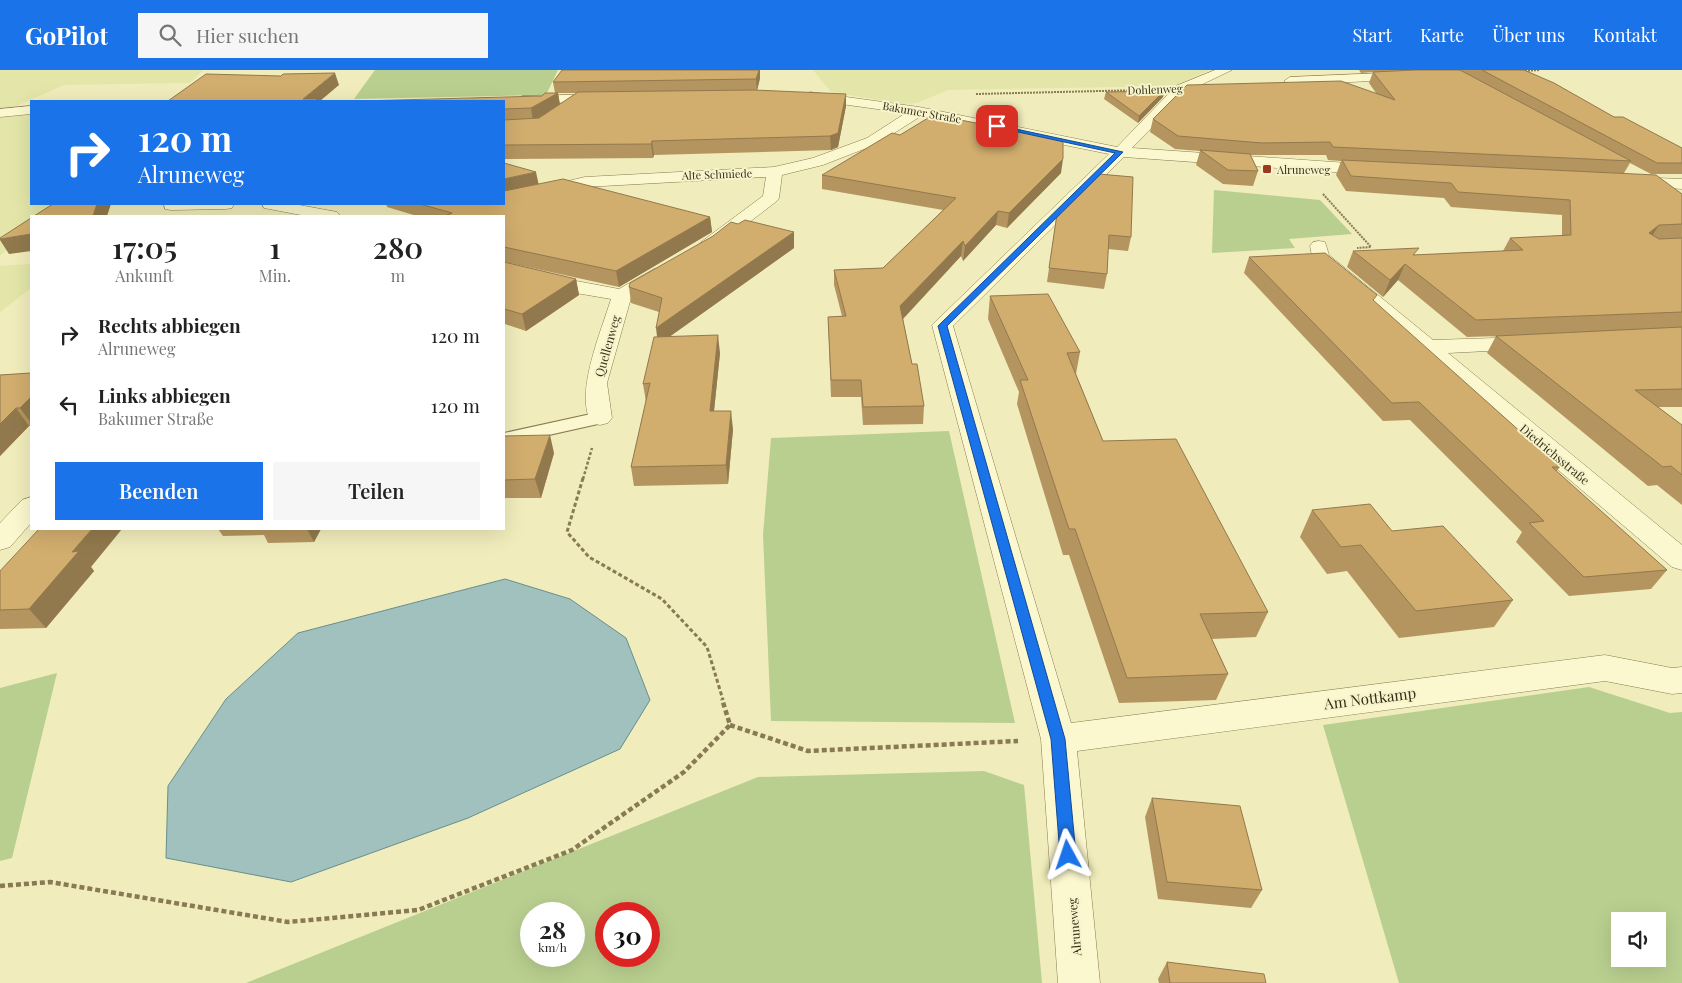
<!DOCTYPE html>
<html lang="de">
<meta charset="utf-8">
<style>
body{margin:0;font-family:"Playfair Display",serif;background:#f6f6f6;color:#222;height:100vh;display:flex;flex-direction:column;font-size:19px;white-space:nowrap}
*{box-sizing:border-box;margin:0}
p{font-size:16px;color:#767676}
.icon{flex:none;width:28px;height:28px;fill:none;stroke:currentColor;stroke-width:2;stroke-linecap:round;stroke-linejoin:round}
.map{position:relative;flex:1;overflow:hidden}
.panel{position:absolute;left:30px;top:145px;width:475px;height:315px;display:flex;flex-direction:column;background:#fff;border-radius:0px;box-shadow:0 5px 20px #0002}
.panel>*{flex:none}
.top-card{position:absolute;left:30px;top:30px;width:475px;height:105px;border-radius:0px;box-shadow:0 5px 20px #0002;background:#1a73e8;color:#fff;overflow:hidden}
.buttons{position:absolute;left:1611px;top:842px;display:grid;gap:10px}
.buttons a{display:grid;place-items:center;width:55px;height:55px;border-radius:0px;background:#fff;box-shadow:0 5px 20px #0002;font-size:25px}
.speed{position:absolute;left:520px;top:832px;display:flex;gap:10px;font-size:25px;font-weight:700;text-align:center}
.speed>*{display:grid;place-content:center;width:65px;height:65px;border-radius:50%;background:#fff;box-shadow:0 5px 20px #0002;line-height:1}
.speed small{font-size:12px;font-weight:400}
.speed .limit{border:8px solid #d22;background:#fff;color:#111}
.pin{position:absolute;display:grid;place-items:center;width:42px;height:42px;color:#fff;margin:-21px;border-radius:10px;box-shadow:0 2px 8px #0006}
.me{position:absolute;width:55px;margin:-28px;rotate:355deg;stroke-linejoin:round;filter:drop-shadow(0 0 4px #0008)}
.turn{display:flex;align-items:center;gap:18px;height:105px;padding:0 25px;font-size:22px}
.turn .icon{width:65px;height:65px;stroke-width:2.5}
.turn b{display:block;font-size:35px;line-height:42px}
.eta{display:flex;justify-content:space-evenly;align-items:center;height:85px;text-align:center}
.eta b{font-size:30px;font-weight:600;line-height:35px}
.cta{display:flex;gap:10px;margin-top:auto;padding:10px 25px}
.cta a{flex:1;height:58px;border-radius:0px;background:#1a73e8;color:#fff;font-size:20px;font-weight:600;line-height:58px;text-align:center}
.cta a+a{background:#f6f6f6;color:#222}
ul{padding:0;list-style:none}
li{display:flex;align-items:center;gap:15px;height:70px;padding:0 25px}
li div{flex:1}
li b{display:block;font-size:19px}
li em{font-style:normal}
header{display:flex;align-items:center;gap:30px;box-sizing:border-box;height:70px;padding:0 25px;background:#1a73e8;color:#fff}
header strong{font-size:24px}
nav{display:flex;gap:28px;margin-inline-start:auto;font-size:18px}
.search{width:350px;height:45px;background:#f6f6f6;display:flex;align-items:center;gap:12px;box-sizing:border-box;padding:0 18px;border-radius:0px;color:#767676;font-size:19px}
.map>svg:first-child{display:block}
.farmland{fill:#e3e6a8}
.green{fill:#b9cf8f;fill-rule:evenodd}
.water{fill:#a0c1be;stroke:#678f8d}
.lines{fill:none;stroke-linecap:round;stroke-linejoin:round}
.service-casing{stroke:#887b54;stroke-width:2}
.minor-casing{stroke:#887b54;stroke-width:1}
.path-far3{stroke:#887b54;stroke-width:2;stroke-dasharray:2 1;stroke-linecap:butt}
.path-far2{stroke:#887b54;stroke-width:2.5;stroke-dasharray:3 2;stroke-linecap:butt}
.path-far1{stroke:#887b54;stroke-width:3;stroke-dasharray:4 2.5;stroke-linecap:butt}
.path{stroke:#887b54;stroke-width:4.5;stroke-dasharray:5 3;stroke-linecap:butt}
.service{fill:#fbf7ce;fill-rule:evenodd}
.minor{fill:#fbf7ce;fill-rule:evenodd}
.wall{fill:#b4955f;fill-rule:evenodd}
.shaded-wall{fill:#92794d}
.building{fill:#d1ad6e;stroke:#92794d}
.route{fill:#1a73e8;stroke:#114b97}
.poi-dot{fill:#9b3a20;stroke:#f7f4cb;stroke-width:2}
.labels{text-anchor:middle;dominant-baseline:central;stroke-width:4;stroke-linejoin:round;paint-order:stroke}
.far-street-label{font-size:11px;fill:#362e1a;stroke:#f7f4cb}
.far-poi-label{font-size:11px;fill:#362e1a;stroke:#f7f4cb;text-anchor:start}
.street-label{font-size:12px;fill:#362e1a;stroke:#f7f4cb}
.near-street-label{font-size:15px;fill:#362e1a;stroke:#f7f4cb}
</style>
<header>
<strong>GoPilot</strong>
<div class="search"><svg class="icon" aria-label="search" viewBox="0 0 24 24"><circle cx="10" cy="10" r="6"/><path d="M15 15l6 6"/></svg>Hier suchen</div>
<nav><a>Start</a><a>Karte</a><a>Über uns</a><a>Kontakt</a></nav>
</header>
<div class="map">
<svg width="1682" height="913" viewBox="0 0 1682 913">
<rect width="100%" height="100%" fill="#f0ecbb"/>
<path class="farmland" d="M 0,0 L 203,0 L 190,13 L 64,15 L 12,38 L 0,39 Z
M 813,0 L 1210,0 L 1175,16 L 948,20 L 917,33 L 902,34 L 831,22 Z
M 31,44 L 31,134 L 56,134 L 42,146 L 31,146 L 31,157 L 0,186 L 0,47 Z
M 31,194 L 31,218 L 0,242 L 0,196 Z"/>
<path class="green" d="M 375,0 L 558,0 L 546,25 L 354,29 Z
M 1214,120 L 1320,130 L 1352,164 L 1289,169 L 1295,178 L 1212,183 Z
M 949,361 L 1015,653 L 771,651 L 763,465 L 771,368 Z
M 57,603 L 12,788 L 0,791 L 0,618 Z
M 1589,617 L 1670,643 L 1682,642 L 1682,913 L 1399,913 L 1323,655 ZM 1658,851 L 1658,889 L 1620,889 L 1620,851 Z
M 984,701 L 1024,715 L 1042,913 L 246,913 L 758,707 ZM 531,844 L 574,844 L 574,886 L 531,886 ZM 606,844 L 649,844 L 649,886 L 606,886 Z"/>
<path class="water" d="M 505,509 L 570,529 L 626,568 L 650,630 L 620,679 L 468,748 L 291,812 L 166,788 L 168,716 L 226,629 L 298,563 Z"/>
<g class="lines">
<defs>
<path id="service" d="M 600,342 L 607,344 L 610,348 L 607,352 L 504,375 L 504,363 Z"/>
<path id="minor" d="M 1215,0 L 1232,0 L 1186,22 L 1132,78 L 1376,95 L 1384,100 L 1376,105 L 1124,87 L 953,256 L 1071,653 L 1605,585 L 1672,598 L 1682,597 L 1682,623 L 1672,624 L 1605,611 L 1077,681 L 1100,913 L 1058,913 L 1041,669 L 932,255 L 1109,84 L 921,46 L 877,74 L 823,95 L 782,105 L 779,128 L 777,131 L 713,180 L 701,180 L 698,176 L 701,172 L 763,126 L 766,107 L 585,117 L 504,136 L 498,134 L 504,134 L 504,126 L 585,107 L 774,97 L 813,88 L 867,68 L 906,43 L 805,29 L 803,26 L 810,22 L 919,37 L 1117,77 L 1176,16 Z
M 1408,2 L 1414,6 L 1412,9 L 1290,15 L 1284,11 L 1290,7 Z
M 607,24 L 612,25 L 614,28 L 612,31 L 522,34 L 515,30 L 522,26 Z
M 31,36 L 31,44 L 0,47 L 0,39 Z
M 1631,107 L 1682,109 L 1682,119 L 1625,115 L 1623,112 Z
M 164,134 L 234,134 L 232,138 L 226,139 L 171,140 L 165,139 Z
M 262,134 L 294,134 L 337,142 L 340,146 L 306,146 L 264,138 Z
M 1319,171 L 1325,172 L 1329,185 L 1433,270 L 1528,267 L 1536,268 L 1539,273 L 1536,278 L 1528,279 L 1448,283 L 1682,475 L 1682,500 L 1672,497 L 1313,191 L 1310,176 L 1313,172 Z
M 504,193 L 571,210 L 619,219 L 654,199 L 668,199 L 670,203 L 668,207 L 631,228 L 607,313 L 612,348 L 608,353 L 600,355 L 592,353 C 573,326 602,259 611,229 L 570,222 L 504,205 Z
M 31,427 L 31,453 L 10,477 L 0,480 L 0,453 L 22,430 Z"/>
</defs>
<use href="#service" class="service-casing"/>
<use href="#minor" class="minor-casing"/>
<path class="path-far3" d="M 1525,1 L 1539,0
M 976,24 L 1142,20
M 1323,124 L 1371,177 L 1357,178"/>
<path class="path-far2" d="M 583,409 L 592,378"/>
<path class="path-far1" d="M 583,408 L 567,462 L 589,487 L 662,529 L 707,577 L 723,630"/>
<path class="path" d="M 730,655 L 808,681 L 1018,671
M 0,816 L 50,812 L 288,852 L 418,840 L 572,780 L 684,702 L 730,655 L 722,629"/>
<use href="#service" class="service"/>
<use href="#minor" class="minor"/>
</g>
<path class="wall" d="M 1359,0 L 1524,0 L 1614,47 L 1682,78 L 1682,104 L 1651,104 L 1630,93 L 1624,103 L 1682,124 L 1682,337 L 1658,337 L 1682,355 L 1682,435 L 1657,415 L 1648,416 L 1487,283 L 1496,266 L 1498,266 L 1467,267 L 1398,210 L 1383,227 L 1347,197 L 1353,181 L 1416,185 L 1503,181 L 1510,168 L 1562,166 L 1562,145 L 1451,137 L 1444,128 L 1346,121 L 1336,105 L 1341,91 L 1328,90 L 1326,85 L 1250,85 L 1258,101 L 1253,116 L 1223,114 L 1196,95 L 1200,81 L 1175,79 L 1150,62 L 1153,49 L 1376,23 L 1369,13 L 1373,2 L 1361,3 Z
M 760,8 L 757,20 L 846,36 L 838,77 L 831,80 L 654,85 L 653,88 L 504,89 L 504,31 L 542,26 L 555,23 L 553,12 ZM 558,23 L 577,23 L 560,35 Z
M 1164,21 L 1163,27 L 1138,53 L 1104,29 L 1106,22 Z
M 1061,103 L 1007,158 L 996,155 L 963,191 L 961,186 L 903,249 L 912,294 L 924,336 L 923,354 L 863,355 L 861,327 L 831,327 L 828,247 L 842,246 L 834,215 L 834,200 L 883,198 L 943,140 L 822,119 L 822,105 Z
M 539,114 L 710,147 L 712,162 L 619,217 L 504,192 L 504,146 L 417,146 L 387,137 L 386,134 L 504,134 Z
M 1057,144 L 1131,167 L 1128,181 L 1108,179 L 1107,204 L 1104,219 L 1047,212 Z
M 738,154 L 794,162 L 794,178 L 670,266 L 720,283 L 714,341 L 733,359 L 728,414 L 634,416 L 631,397 L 646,332 L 643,314 L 657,267 L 659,242 L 631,233 L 629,217 Z
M 1249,187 L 1374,232 L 1560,397 L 1556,402 L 1667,500 L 1651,519 L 1569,526 L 1516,472 L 1522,462 L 1410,350 L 1383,351 L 1244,203 Z
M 504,192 L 576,209 L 579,225 L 526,261 L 505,254 L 504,257 Z
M 990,226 L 1080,282 L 1076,304 L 1103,371 L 1268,542 L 1256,567 L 1212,569 L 1228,604 L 1216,630 L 1119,633 L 1069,485 L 1063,485 L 1017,334 L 1019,322 L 988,249 Z
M 31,303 L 31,356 L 29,356 L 0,386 L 0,305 Z
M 504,366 L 554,383 L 541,428 L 504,428 Z
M 1312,440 L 1392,461 L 1513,530 L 1494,557 L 1399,568 L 1347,501 L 1327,504 L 1300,467 Z
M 218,459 L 321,459 L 314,472 L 268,473 L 264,465 L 223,466 Z
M 91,497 L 94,501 L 46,558 L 0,559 L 0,501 Z
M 1152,728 L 1262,820 L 1251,838 L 1158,829 L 1145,747 Z
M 1167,892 L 1266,913 L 1159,913 L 1158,909 Z"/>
<path class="shaded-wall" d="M 759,0 L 760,0 L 760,8 L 757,21 L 756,9 Z
M 335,3 L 339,15 L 320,31 L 304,31 L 303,29 Z
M 1164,21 L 1163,27 L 1138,53 L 1139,46 Z
M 558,23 L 560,35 L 533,51 L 531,38 Z
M 846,24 L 846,36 L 838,77 L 831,80 L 830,66 Z
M 652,71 L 654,85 L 653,88 L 651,74 Z
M 1063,89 L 1061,103 L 1007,158 L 1009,143 Z
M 536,102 L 539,116 L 504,124 L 504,109 Z
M 97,134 L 111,134 L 107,146 L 93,146 Z
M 998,141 L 996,155 L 963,191 L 965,176 Z
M 710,147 L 712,162 L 619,217 L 616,201 Z
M 1659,155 L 1649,171 L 1649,163 Z
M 794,162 L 794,178 L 658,275 L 656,258 Z
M 31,164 L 31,181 L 9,184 L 0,170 L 0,169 Z
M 963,171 L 961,186 L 900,252 L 900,236 Z
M 1405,194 L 1398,210 L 1383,227 L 1390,210 Z
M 576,209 L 579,225 L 526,261 L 522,244 Z
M 718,265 L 720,283 L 712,360 L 710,341 Z
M 31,327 L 31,353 L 20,338 Z
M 16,338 L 29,356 L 0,386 L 0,354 Z
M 731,341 L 733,359 L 728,414 L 726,395 Z
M 550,365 L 554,383 L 541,428 L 535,409 Z
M 92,459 L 122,459 L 91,497 L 94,501 L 46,558 L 29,539 L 72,482 Z
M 307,459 L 321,459 L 314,472 Z"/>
<path class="building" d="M 562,0 L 759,0 L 756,9 L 553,12 Z
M 1415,0 L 1460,0 L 1631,91 L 1333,77 L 1330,72 L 1262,73 L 1178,66 L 1153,49 L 1187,15 L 1341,11 L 1395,30 L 1373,2 Z
M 1482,0 L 1524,0 L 1554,13 L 1614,47 L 1623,47 L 1682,78 L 1682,93 L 1657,93 Z
M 335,3 L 303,29 L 317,29 L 315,31 L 168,31 L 206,4 L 281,6 L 283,4 Z
M 754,20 L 846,24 L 838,63 L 830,66 L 652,71 L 651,74 L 504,75 L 504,50 L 539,48 L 578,22 Z
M 1164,21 L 1139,46 L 1106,22 Z
M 545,23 L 558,23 L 531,38 L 504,39 L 504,31 L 360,31 L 542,26 Z
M 940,46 L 1063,70 L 1063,89 L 1009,143 L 998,141 L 965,176 L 963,171 L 900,236 L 912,294 L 917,294 L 924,336 L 863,337 L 861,310 L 831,310 L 828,247 L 846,246 L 834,200 L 883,198 L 956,128 L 822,105 L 892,63 L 900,65 L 928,48 Z
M 1200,80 L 1250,84 L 1258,101 L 1228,100 Z
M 1342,90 L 1656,105 L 1682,124 L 1682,154 L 1659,155 L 1649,163 L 1659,169 L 1682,168 L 1682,242 L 1476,250 L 1405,194 L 1390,210 L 1353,181 L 1419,178 L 1413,185 L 1523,180 L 1510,168 L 1571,165 L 1570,130 L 1458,122 L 1451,113 L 1351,106 Z
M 504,93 L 536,102 L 504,109 Z
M 1099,104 L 1133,107 L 1131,167 L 1109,165 L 1107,204 L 1049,198 L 1057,144 Z
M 563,109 L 710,147 L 616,201 L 504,177 L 504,146 L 445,146 L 452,143 L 420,134 L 504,134 L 504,121 Z
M 53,134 L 97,134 L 93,146 L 34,146 Z
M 31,148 L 31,164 L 0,169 L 0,168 Z
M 745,150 L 794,162 L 656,258 L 662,228 L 629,217 L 630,213 L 713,166 L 731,152 L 738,154 Z
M 1325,183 L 1377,225 L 1373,230 L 1560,397 L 1552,397 L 1667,500 L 1584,507 L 1529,453 L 1544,451 L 1419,332 L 1392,333 L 1249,187 Z
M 504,192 L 576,209 L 522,244 L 504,239 Z
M 1048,224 L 1080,282 L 1067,283 L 1103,371 L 1176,369 L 1268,542 L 1200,544 L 1228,604 L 1127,608 L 1075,459 L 1069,459 L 1020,310 L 1028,310 L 990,226 Z
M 1682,257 L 1682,319 L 1635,320 L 1682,355 L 1682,405 L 1671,396 L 1663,397 L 1496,266 Z
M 718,265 L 710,341 L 731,341 L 726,395 L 631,397 L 650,313 L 643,314 L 654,267 Z
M 31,303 L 31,327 L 20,338 L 16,338 L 0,354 L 0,305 Z
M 550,365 L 535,409 L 504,410 L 504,366 Z
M 1370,434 L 1392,461 L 1443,456 L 1513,530 L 1416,541 L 1361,475 L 1341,477 L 1312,440 Z
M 39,459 L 92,459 L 72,482 L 79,481 L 29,539 L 0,540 L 0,501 Z
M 1152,728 L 1240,736 L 1262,820 L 1167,812 Z
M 1167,892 L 1264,904 L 1266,913 L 1170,913 Z"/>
<path class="route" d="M 997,55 L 1123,82 L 947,256 L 1065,669 L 1076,785 L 1074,790 L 1068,793 L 1063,790 L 1060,785 L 1051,669 L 938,256 L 1115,83 L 995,57 Z"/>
<rect class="poi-dot" x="1262" y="94" width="10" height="10" rx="2.5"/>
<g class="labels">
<g class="far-street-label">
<text transform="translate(1155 19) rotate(-2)">Dohlenweg</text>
<text transform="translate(922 42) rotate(10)">Bakumer Straße</text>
<text transform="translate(717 104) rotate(-2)">Alte Schmiede</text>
</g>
<g class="far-poi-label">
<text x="1277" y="99">Alruneweg</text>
</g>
<g class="street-label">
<text transform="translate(607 276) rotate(-74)">Quellenweg</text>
<text transform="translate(1555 384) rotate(40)">Diedrichsstraße</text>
<text transform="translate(1074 857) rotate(-95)">Alruneweg</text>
</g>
<g class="near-street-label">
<text transform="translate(1370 628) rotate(-7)">Am Nottkamp</text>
</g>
</g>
</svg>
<div class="buttons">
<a><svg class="icon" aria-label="sound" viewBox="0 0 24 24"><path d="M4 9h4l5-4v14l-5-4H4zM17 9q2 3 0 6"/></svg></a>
</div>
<div class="speed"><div>28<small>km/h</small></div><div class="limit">30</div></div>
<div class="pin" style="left:997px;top:56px;background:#d93025"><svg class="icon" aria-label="arrive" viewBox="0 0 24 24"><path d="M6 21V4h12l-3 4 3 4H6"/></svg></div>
<svg class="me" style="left:1068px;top:785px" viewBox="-20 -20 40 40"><path d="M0-17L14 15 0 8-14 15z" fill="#1a73e8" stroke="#fff" stroke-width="4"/></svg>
<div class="top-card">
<div class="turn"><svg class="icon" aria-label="right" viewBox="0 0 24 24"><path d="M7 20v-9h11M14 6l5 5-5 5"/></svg><div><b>120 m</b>Alruneweg</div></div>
</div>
<section class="panel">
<div class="eta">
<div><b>17:05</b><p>Ankunft</p></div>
<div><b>1</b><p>Min.</p></div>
<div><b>280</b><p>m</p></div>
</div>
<ul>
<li><svg class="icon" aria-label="right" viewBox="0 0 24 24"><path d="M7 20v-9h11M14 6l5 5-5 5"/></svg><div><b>Rechts abbiegen</b><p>Alruneweg</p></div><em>120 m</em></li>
<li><svg class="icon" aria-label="left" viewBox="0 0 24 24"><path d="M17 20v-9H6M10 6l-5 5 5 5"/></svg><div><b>Links abbiegen</b><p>Bakumer Straße</p></div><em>120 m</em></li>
</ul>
<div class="cta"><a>Beenden</a><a>Teilen</a></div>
</section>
</div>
